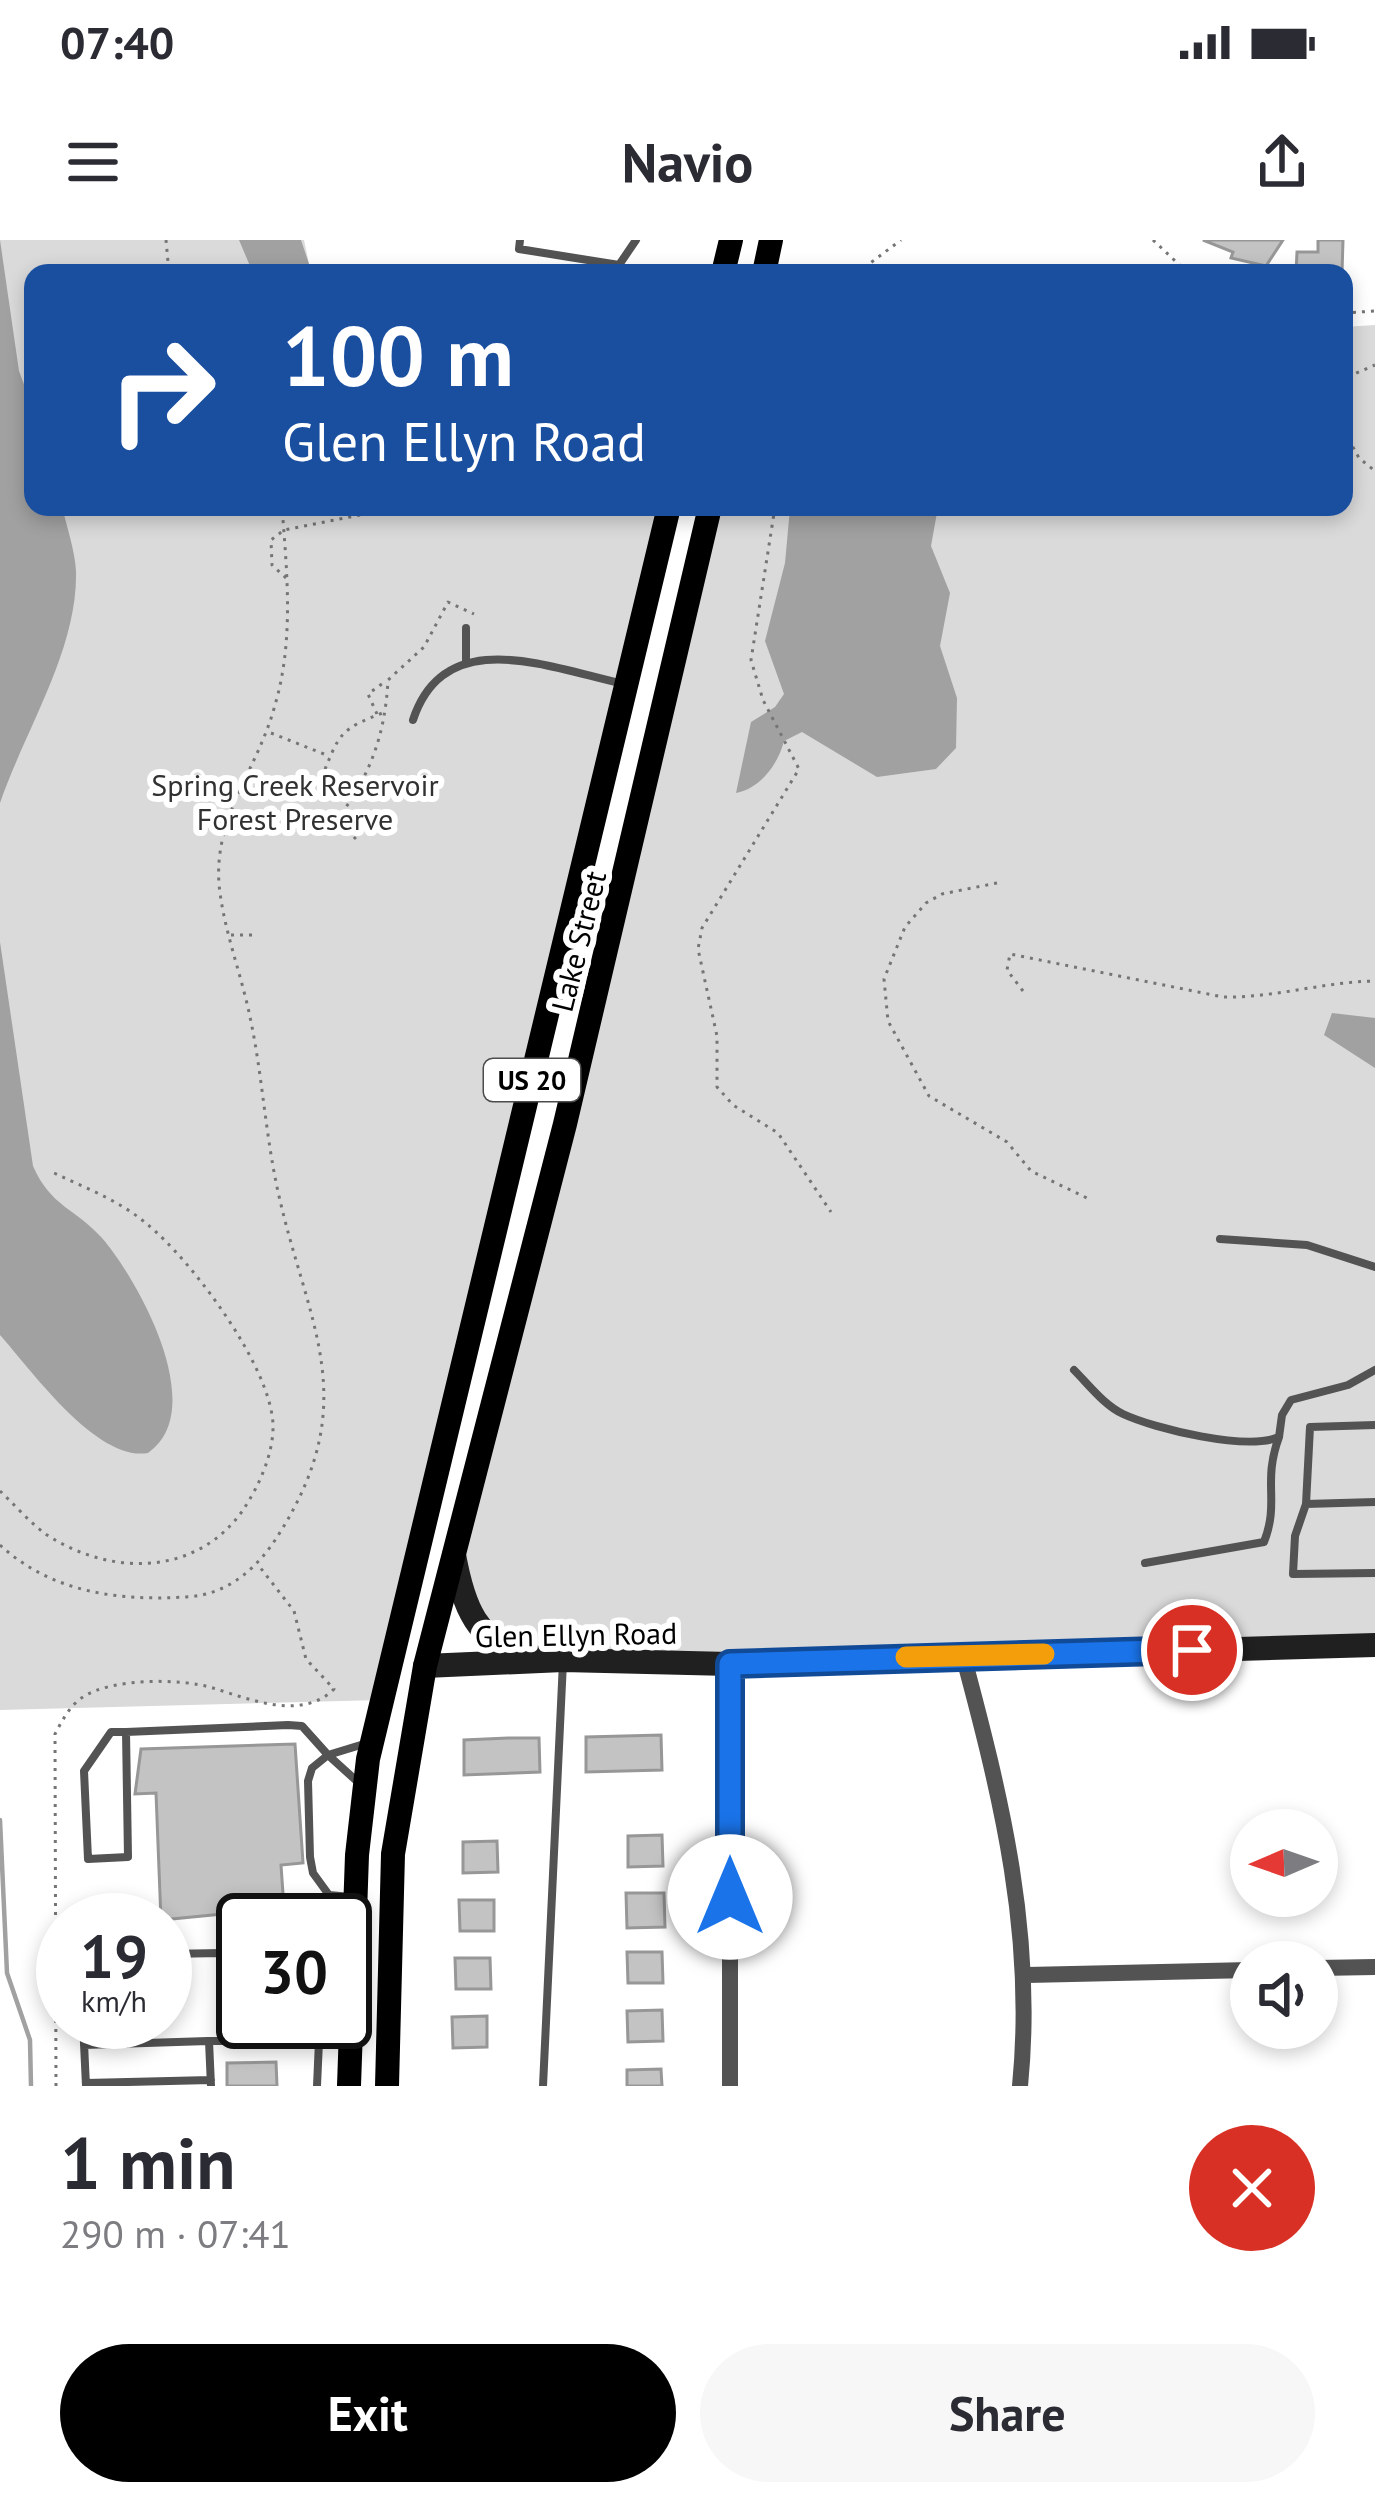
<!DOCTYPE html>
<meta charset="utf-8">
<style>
body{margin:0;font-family:"PT Sans",sans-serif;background:#f7f7f7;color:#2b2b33;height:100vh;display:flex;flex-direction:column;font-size:45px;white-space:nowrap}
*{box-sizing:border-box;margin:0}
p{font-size:39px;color:#7c7c81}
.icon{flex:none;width:66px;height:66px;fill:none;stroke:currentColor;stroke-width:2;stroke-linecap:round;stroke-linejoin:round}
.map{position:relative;height:1846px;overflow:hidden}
.sheet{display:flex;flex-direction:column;background:#fff;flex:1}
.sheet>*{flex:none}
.banner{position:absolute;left:24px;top:24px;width:1329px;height:252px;border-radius:24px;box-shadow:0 6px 18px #0003;background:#1a4fa0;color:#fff;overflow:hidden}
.needle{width:78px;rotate:268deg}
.fabs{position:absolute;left:1230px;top:1569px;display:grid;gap:24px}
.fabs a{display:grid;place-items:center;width:108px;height:108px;border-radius:50%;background:#fff;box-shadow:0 6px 18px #0003;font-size:60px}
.speed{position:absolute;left:36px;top:1653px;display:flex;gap:24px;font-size:60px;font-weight:700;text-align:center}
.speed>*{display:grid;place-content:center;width:156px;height:156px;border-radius:50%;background:#fff;box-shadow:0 6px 18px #0003;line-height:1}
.speed small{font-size:30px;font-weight:400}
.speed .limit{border:6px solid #111;border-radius:18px;background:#fff;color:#111}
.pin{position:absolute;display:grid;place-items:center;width:102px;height:102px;color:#fff;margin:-51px;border:6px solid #fff;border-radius:50%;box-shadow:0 3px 12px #0007}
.me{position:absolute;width:132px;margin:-66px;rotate:0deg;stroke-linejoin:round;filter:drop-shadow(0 0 9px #0008)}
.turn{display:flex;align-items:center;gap:42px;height:252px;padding:0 60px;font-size:54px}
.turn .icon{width:156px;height:156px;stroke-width:2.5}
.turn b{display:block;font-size:84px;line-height:102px}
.round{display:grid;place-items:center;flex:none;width:126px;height:126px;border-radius:63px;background:#f7f7f7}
.head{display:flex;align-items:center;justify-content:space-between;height:204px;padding:0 60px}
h1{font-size:72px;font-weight:700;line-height:90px}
.cta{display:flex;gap:24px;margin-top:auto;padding:24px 60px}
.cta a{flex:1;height:138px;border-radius:72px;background:#000;color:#fff;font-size:48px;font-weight:700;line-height:138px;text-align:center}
.cta a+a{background:#f7f7f7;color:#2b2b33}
.status{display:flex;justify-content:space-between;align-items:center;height:84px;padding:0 60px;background:#fff;direction:ltr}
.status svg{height:33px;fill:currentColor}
header{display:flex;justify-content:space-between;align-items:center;height:156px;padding:0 60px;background:#fff;font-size:54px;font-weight:700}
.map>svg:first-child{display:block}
.green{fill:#dadada}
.water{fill:#a1a1a1}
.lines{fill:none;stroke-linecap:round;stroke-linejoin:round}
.stream{stroke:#a1a1a1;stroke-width:4.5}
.building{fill:#c3c3c3;stroke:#979797;stroke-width:3}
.path{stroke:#757575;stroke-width:3;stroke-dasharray:3 6;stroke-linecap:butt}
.lane{stroke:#535353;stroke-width:8}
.street{stroke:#535353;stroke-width:16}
.secondary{stroke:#202020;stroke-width:24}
.primary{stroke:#000;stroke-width:24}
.route-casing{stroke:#114b97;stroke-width:30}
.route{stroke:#1a73e8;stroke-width:21}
.slow{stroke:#f59e0b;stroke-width:21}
.labels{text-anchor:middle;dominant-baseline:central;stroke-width:12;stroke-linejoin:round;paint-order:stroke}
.shield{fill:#fff;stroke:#4c4c4c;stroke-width:3}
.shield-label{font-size:27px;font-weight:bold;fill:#000}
.park-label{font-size:30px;fill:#313131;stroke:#fff}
.street-label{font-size:30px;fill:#000;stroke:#fff}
</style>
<div class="status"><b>07:40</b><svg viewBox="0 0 49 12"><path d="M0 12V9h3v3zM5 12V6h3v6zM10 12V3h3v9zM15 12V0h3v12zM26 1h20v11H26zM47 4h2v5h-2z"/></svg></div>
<header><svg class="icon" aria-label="menu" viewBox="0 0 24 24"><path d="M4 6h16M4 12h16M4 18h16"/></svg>Navio<svg class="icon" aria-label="share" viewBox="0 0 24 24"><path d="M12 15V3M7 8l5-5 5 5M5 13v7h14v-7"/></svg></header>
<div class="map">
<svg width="1375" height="1846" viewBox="0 0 1375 1846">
<rect width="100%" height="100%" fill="#fff"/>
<path class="green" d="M 0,0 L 304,0 L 311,33 L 33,33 L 33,267 L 668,267 L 381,1460 L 0,1470 Z
M 1375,85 L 1375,1399 L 730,1416 L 562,1412 L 531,1408 L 485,1384 L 461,1315 L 712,267 L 1344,267 L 1344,87 Z"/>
<path class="water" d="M 0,0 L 19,131 L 33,168 L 33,267 L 62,267 C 67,287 75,311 76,331 C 78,410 25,490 0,563 Z
M 239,0 L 301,0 L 312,33 L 253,33 Z
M 862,267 L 873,273 L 885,267 L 938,267 L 931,306 L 950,353 L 940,406 L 957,458 L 956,508 L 936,529 L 877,537 L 802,492 L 784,501 C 778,524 761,548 736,553 L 751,482 L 775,467 L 784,454 L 765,401 L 785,323 L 790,268 Z
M 0,702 L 33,926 C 51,967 75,968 102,998 C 139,1041 210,1170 148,1213 C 97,1222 32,1131 0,1095 Z
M 1332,773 L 1375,778 L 1375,828 L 1324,795 Z"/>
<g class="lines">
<path class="stream" d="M 0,1580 L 7,1733 L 30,1800 L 31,1846"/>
</g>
<path class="building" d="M 1203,0 L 1283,0 L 1266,26 L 1231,18 L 1233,12 Z
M 1318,0 L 1343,0 L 1342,33 L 1296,33 L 1297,12 L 1318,12 Z
M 661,1495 L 662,1530 L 586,1532 L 586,1497 Z
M 508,1498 L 539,1498 L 540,1532 L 464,1535 L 464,1500 Z
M 295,1504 L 303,1623 L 281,1625 L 284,1668 L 161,1680 L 156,1553 L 135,1554 L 141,1509 Z
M 662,1595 L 663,1626 L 628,1627 L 628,1596 Z
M 497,1601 L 498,1632 L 463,1633 L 463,1602 Z
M 626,1653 L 664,1653 L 665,1687 L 627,1688 Z
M 459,1660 L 494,1660 L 494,1691 L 460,1691 Z
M 627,1712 L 662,1712 L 663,1743 L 628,1743 Z
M 455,1718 L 490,1718 L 491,1749 L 456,1749 Z
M 662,1770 L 663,1801 L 628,1802 L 627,1771 Z
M 487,1776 L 487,1807 L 453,1808 L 452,1777 Z
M 276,1822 L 277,1846 L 227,1846 L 227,1823 Z
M 661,1829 L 662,1846 L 627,1846 L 627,1830 Z"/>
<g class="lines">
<path class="path" d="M 166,0 L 169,33
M 1153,0 L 1188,33
M 857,33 L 901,0
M 1344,73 L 1375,71
M 1344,146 L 1354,134 L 1375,125
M 1344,191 L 1359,218 L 1375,231
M 775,267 L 751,420 L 763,460 L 799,529 L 702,688 L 698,709 L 717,796 L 717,847 L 733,865 L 778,893 L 831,972
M 286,338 L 272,325 L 271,300 L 284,290 L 365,274 L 373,267
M 377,474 L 368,454 L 386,441
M 271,493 L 329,516
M 352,554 L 321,539 C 340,493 338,490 385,472
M 356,599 L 336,581 C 370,536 385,496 388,440 L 424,407 L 448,362 L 474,374
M 997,643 L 942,654 L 926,663 L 905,687 L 884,739 L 888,781 L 929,856 L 1007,902 L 1031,931 L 1087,958
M 231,695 L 258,695
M 1023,751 L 1007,730 L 1010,714 L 1223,757 C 1274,758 1323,742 1375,741
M 0,1251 C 15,1265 30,1283 47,1295 C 112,1337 197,1336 243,1270 C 259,1246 274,1213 273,1184 C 270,1125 192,1021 147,984 C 119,960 83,947 50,931
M 0,1305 C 52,1353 119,1361 186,1357 C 228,1355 258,1328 279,1294 C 365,1158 306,1083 277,947 C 265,890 262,833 250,777 C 241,733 223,688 219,644 C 214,575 258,529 275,465 C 294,401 287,333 282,267
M 56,1846 L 55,1494 C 62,1481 70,1465 83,1457 C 111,1438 181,1438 213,1448 C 249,1459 296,1479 330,1453 L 334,1449 L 306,1419 L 294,1371 L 259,1326"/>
<path class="lane" d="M 520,0 L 519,9 L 619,25 L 636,0
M 466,422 L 466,388
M 413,480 C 445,383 550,428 624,444
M 1220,999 L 1307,1005 L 1375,1027
M 1074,1130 C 1089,1145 1104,1165 1123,1174 C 1155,1189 1247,1211 1279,1197 L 1282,1175 L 1291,1160 L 1348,1145 L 1375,1130
M 1375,1262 L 1306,1264 L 1295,1296 L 1293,1334 L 1375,1333
M 1306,1264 L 1310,1187 L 1375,1185
M 1145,1323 L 1264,1302 C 1280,1261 1262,1243 1279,1197
M 126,1492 L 128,1617 L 88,1619 L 84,1531 L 111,1492 L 126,1492 L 288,1485 L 302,1486 L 328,1515 L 312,1528 L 308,1541 L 310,1617 L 313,1633 L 329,1655 L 351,1657
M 360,1544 L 328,1515 L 364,1504
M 165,1714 L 222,1713 L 224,1801
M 83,1782 L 86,1846
M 126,1782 L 127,1804
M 311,1782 L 311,1801
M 84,1805 L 208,1801
M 86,1843 L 211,1840
M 211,1846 L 209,1801 L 348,1801
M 317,1846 L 319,1801
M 543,1846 L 563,1422"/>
<path class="street" d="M 963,1415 C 1002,1560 1035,1696 1020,1846
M 1317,1728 L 1375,1727
M 1027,1735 L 1251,1730
M 730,1846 L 730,1424"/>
<path class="secondary" d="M 454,1315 C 463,1365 476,1405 531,1415
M 425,1426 L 563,1420 L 730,1424 L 1375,1405"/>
<path class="primary" d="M 723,33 L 731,0
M 764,33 L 771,0
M 349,1846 L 357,1615 L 368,1519 L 669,267
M 387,1846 L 393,1614 L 425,1426 L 565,884 L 710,267"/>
</g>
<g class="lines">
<defs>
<path id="route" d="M 730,1657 L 730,1424 L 1192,1410"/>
</defs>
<use href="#route" class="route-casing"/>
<use href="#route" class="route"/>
<path class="slow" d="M 906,1417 L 1044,1414"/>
</g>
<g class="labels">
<rect class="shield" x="484" y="819" width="96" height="42" rx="9"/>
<g class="shield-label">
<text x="532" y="840">US 20</text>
</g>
<g class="park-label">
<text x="295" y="544">Spring Creek Reservoir<tspan x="295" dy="34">Forest Preserve</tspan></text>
</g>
<g class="street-label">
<text transform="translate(578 701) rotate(-76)">Lake Street</text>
<text transform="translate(576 1394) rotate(-1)">Glen Ellyn Road</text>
</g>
</g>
</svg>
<div class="fabs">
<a><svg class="needle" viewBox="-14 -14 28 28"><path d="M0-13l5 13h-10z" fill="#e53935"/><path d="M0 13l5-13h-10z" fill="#7c7c81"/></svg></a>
<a><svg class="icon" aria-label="sound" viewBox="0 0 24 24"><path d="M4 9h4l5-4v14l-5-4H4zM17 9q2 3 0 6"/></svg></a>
</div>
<div class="speed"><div>19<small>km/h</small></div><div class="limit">30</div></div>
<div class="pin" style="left:1192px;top:1410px;background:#d93025"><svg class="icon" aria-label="arrive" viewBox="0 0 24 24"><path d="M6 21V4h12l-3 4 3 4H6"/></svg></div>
<svg class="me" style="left:730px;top:1657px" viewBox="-20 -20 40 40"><circle r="19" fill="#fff"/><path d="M0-13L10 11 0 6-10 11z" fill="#1a73e8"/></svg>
<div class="banner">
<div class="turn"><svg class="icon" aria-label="right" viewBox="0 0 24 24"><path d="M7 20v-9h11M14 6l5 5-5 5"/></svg><div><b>100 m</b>Glen Ellyn Road</div></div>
</div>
</div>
<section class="sheet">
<div class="head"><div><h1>1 min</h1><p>290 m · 07:41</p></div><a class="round" style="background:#d93025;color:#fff"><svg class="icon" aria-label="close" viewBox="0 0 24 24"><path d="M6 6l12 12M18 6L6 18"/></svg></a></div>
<div class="cta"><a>Exit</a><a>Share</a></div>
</section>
